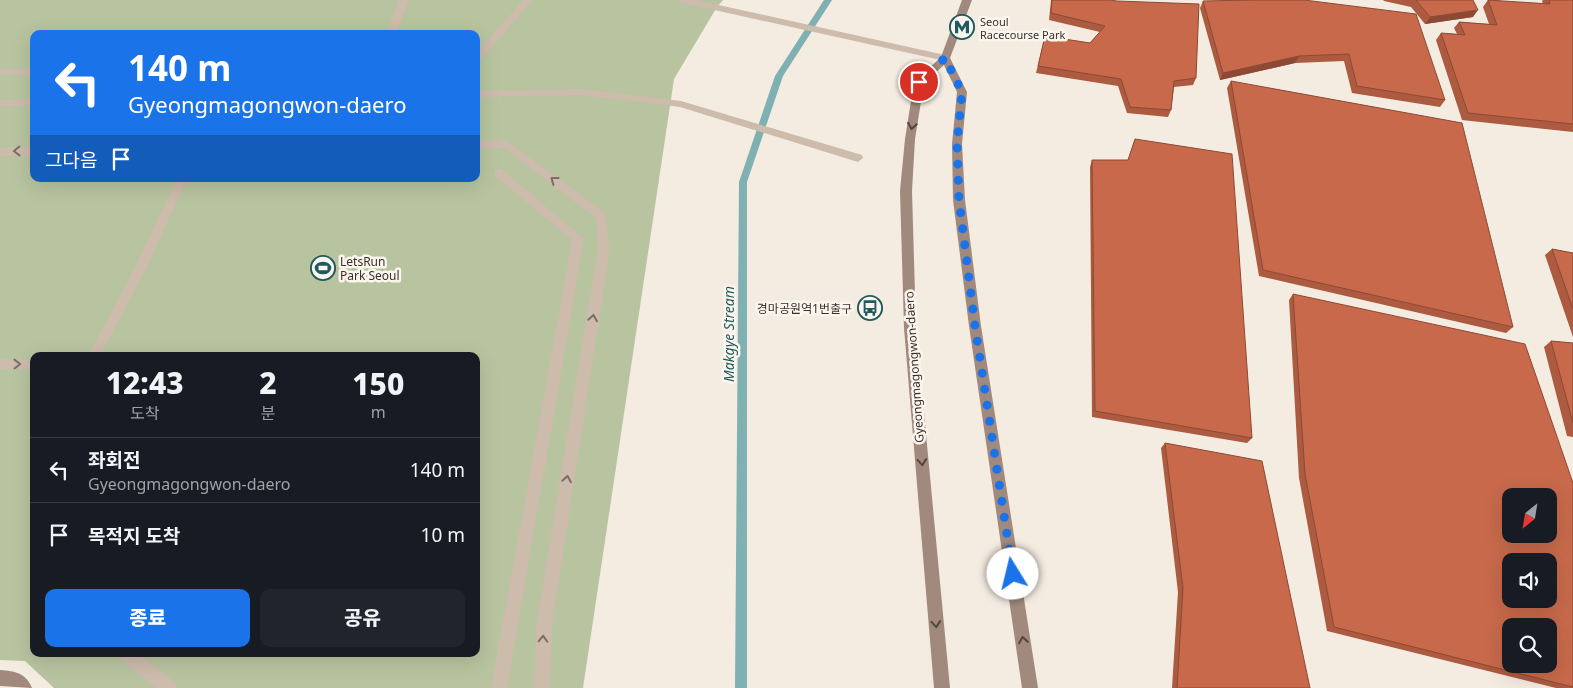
<!DOCTYPE html>
<html lang="ko">
<meta charset="utf-8">
<style>
body{margin:0;font-family:"Noto Sans","Noto Sans KR",sans-serif;background:#20242c;color:#f1f3f6;height:100vh;display:flex;flex-direction:column;font-size:19px;white-space:nowrap}
*{box-sizing:border-box;margin:0}
p{font-size:16px;color:#9ea1a6}
.icon{flex:none;width:28px;height:28px;fill:none;stroke:currentColor;stroke-width:2;stroke-linecap:round;stroke-linejoin:round}
.map{position:relative;flex:1;overflow:hidden}
.sheet{position:absolute;left:30px;top:352px;width:450px;height:305px;display:flex;flex-direction:column;background:#171b24;border-radius:10px;box-shadow:0 5px 20px #0002}
.sheet>*{flex:none}
.guide{position:absolute;left:30px;top:30px;width:450px;height:152px;border-radius:10px;box-shadow:0 5px 20px #0002;background:#1a73e8;color:#fff;overflow:hidden}
.needle{width:32px;rotate:210deg}
.fabs{position:absolute;left:1502px;top:488px;display:grid;gap:10px}
.fabs a{display:grid;place-items:center;width:55px;height:55px;border-radius:10px;background:#171b24;box-shadow:0 5px 20px #0002;font-size:25px}
.pin{position:absolute;display:grid;place-items:center;width:42px;height:42px;color:#fff;margin:-21px;border:2px solid #fff;border-radius:50%;box-shadow:0 1px 5px #0007}
.me{position:absolute;width:55px;margin:-28px;rotate:351deg;stroke-linejoin:round;filter:drop-shadow(0 0 4px #0008)}
.turn{display:flex;align-items:center;gap:18px;height:105px;padding:0 15px;font-size:22px}
.turn .icon{width:65px;height:65px;stroke-width:2.5}
.turn b{display:block;font-size:35px;line-height:42px}
.then{display:flex;align-items:center;height:48px;padding:0 15px;background:#0003;gap:10px;font-size:19px}
.eta{display:flex;justify-content:space-evenly;align-items:center;height:85px;text-align:center}
.eta b{font-size:30px;font-weight:800;line-height:35px}
.primary-button{display:flex;gap:10px;margin-top:auto;padding:10px 15px}
.primary-button a{flex:1;height:58px;border-radius:10px;background:#1a73e8;color:#fff;font-size:20px;font-weight:800;line-height:58px;text-align:center}
.primary-button a+a{background:#20242c;color:#f1f3f6}
ul{padding:0;list-style:none}
li{display:flex;align-items:center;gap:15px;height:65px;padding:0 15px;border-top:1px solid #363941}
li div{flex:1}
li b{display:block;font-size:19px}
li em{font-style:normal}
.map>svg:first-child{display:block}
.green{fill:#b8c4a0;fill-rule:evenodd}
.lines{fill:none;stroke-linecap:round;stroke-linejoin:round}
.stream{fill:#7fb0b2;fill-rule:evenodd}
.lane{fill:#cdbbac;fill-rule:evenodd}
.street{fill:#cdbbac;fill-rule:evenodd}
.secondary{fill:#a18a7d;fill-rule:evenodd}
.wall{fill:#ac5a40}
.shaded-wall{fill:#8c4a34}
.building{fill:#c8694b;stroke:#8c4a34;fill-rule:evenodd}
.oneway{stroke:#544640}
.oneway2{stroke:#7d6f65}
.route{stroke:#1a73e8;stroke-width:9;stroke-dasharray:0 16.2}
.labels{text-anchor:middle;dominant-baseline:central;stroke-width:5;stroke-linejoin:round;paint-order:stroke}
.far-poi-label{font-size:11px;fill:#3b302b;stroke:#fbf5ee;text-anchor:start}
.poi-label{font-size:12px;fill:#3b302b;stroke:#fbf5ee;text-anchor:start}
.street-label{font-size:12px;fill:#3b302b;stroke:#fbf5ee}
.water-label{font-size:14px;font-style:italic;fill:#1f5a5e;stroke:#fbf5ee}
</style>
<div class="map">
<svg width="1573" height="688" viewBox="0 0 1573 688">
<rect width="100%" height="100%" fill="#f4ebe1"/>
<path class="green" d="M 0,0 L 723,0 L 717,7 L 674,79 L 583,688 L 54,688 L 25,661 L 0,660 ZM 34,34 L 476,34 L 476,179 L 34,179 ZM 34,356 L 476,356 L 476,654 L 34,654 Z"/>
<g class="lines">
<path class="stream" d="M 824,0 L 832,0 L 783,76 L 747,182 L 747,688 L 735,688 L 739,182 L 775,76 Z"/>
<path class="lane" d="M 399,0 L 409,0 L 396,34 L 386,34 Z
M 523,0 L 533,0 L 479,61 L 476,62 L 476,53 Z
M 678,0 L 696,0 L 945,55 L 950,58 L 945,61 L 683,3 Z
M 0,69 L 34,69 L 34,75 L 0,75 Z
M 506,140 L 605,213 L 610,249 L 552,625 L 550,688 L 534,688 L 536,625 L 598,249 L 596,218 L 504,148 L 476,149 L 476,141 Z
M 34,147 L 34,155 L 0,156 L 0,148 Z
M 499,169 L 503,170 L 584,239 L 507,688 L 491,688 L 572,240 L 495,176 L 494,173 L 495,170 Z
M 177,179 L 187,179 L 148,265 L 100,356 L 88,356 L 136,265 Z
M 0,359 L 34,359 L 34,369 L 0,369 Z
M 118,654 L 138,654 L 175,682 L 177,688 L 156,688 L 121,659 Z"/>
<path class="street" d="M 582,89 L 681,101 L 862,155 L 863,158 L 858,162 L 680,107 L 582,95 L 476,97 L 476,91 Z
M 34,99 L 34,105 L 0,106 L 0,100 Z"/>
<path class="secondary" d="M 962,0 L 972,0 L 950,58 L 967,92 L 962,144 L 965,200 L 981,326 L 1038,688 L 1022,688 L 969,326 L 953,200 L 952,144 L 957,92 L 944,65 L 924,83 L 915,139 L 912,191 L 916,328 L 950,688 L 934,688 L 904,328 L 900,191 L 905,139 L 914,82 L 941,57 Z
M 0,670 C 15,671 26,673 32,688 L 0,686 Z"/>
</g>
<path class="wall" d="M 1051,0 L 1110,0 L 1196,78 L 1193,85 L 1174,87 L 1171,110 L 1168,117 L 1127,113 L 1118,86 L 1036,73 L 1045,36 L 1090,43 L 1100,32 L 1049,20 Z
M 1252,0 L 1445,100 L 1440,107 L 1352,93 L 1344,61 L 1295,63 L 1220,80 L 1200,8 L 1203,1 Z
M 1383,0 L 1473,0 L 1473,17 L 1425,24 L 1411,7 L 1384,1 Z
M 1488,0 L 1543,4 L 1542,1 L 1543,0 L 1573,0 L 1573,132 L 1462,120 L 1436,40 L 1441,33 L 1457,34 L 1454,28 L 1459,22 L 1489,24 L 1483,7 Z
M 1231,81 L 1513,327 L 1506,333 L 1259,276 L 1227,88 Z
M 1135,139 L 1252,438 L 1247,443 L 1092,417 L 1090,167 L 1092,160 L 1128,160 Z
M 1552,249 L 1573,253 L 1573,337 L 1545,255 Z
M 1293,294 L 1573,483 L 1573,688 L 1556,688 L 1327,631 L 1299,478 L 1289,300 Z
M 1551,341 L 1573,343 L 1573,437 L 1567,436 L 1544,347 Z
M 1165,443 L 1310,688 L 1172,688 L 1178,592 L 1161,448 Z"/>
<path class="shaded-wall" d="M 1478,10 L 1473,17 L 1425,24 L 1430,17 Z
M 1299,56 L 1295,63 L 1220,80 L 1223,73 Z"/>
<path class="building" d="M 1052,0 L 1110,0 L 1117,1 L 1199,4 L 1196,78 L 1174,81 L 1171,110 L 1130,107 L 1121,79 L 1038,66 L 1045,36 L 1090,43 L 1105,26 L 1051,13 Z
M 1252,0 L 1304,0 L 1416,14 L 1445,100 L 1357,86 L 1349,54 L 1299,56 L 1223,73 L 1203,1 Z
M 1416,0 L 1473,0 L 1478,10 L 1430,17 Z
M 1488,0 L 1550,4 L 1549,0 L 1573,0 L 1573,124 L 1468,113 L 1441,33 L 1465,35 L 1459,22 L 1497,25 Z
M 1231,81 L 1462,123 L 1513,327 L 1263,270 Z
M 1135,139 L 1232,154 L 1252,438 L 1095,411 L 1092,160 L 1128,160 Z
M 1552,249 L 1573,253 L 1573,309 Z
M 1293,294 L 1525,344 L 1573,483 L 1573,687 L 1334,627 L 1305,474 ZM 1511,496 L 1549,496 L 1549,534 L 1511,534 ZM 1511,561 L 1549,561 L 1549,599 L 1511,599 ZM 1511,626 L 1549,626 L 1549,664 L 1511,664 Z
M 1551,341 L 1573,343 L 1573,423 Z
M 1165,443 L 1262,461 L 1310,688 L 1177,688 L 1183,588 Z"/>
<defs><path id="oneway-chevron" d="M-2-3.5L2.5 0L-2 3.5" fill="none" stroke-width="1.6" stroke-linecap="round" stroke-linejoin="round" transform="scale(1.25)"/></defs>
<g class="oneway">
<use href="#oneway-chevron" transform="translate(912 126) rotate(99)"/>
<use href="#oneway-chevron" transform="translate(922 462) rotate(85)"/>
<use href="#oneway-chevron" transform="translate(936 624) rotate(85)"/>
<use href="#oneway-chevron" transform="translate(1023 640) rotate(-99)"/>
</g>
<g class="oneway2">
<use href="#oneway-chevron" transform="translate(17 151) rotate(179)"/>
<use href="#oneway-chevron" transform="translate(554 180) rotate(-143)"/>
<use href="#oneway-chevron" transform="translate(593 318) rotate(-81)"/>
<use href="#oneway-chevron" transform="translate(17 364) rotate(-1)"/>
<use href="#oneway-chevron" transform="translate(567 479) rotate(-81)"/>
<use href="#oneway-chevron" transform="translate(543 639) rotate(-88)"/>
</g>
<g class="lines">
<path class="route" d="M 919,82 L 945,58 L 962,92 L 957,144 L 959,200 L 975,326 L 1013,574"/>
</g>
<defs>
<symbol id="metro-ring" viewBox="-11 -11 22 22"><circle r="9.5" fill="#fbf5ee" stroke="#1f5a5e" stroke-width="1.5"/><path d="M-5.5 5V-5H-3L0 0L3-5H5.5V5H3V-.5L0 4L-3-.5V5Z" fill="#1f5a5e"/></symbol>
<symbol id="stadium-ring" viewBox="-11 -11 22 22"><circle r="9.5" fill="#fbf5ee" stroke="#1f5a5e" stroke-width="1.5"/><path d="M0-5a6.5 5 0 1 0 0 10a6.5 5 0 1 0 0-10ZM-3.5-1.8h7v3.6h-7Z" fill="#1f5a5e"/></symbol>
<symbol id="bus-ring" viewBox="-11 -11 22 22"><circle r="9.5" fill="#fbf5ee" stroke="#1f5a5e" stroke-width="1.5"/><path d="M-5-6H5V4H4V6H2V4H-2V6H-4V4H-5ZM-3.5-4V0h7V-4ZM-3.5 1.2v1.5H-2V1.2ZM2 1.2v1.5H3.5V1.2Z" fill="#1f5a5e"/></symbol>
</defs>
<g fill-rule="evenodd">
<use href="#metro-ring" x="948" y="13" width="28" height="28"/>
<use href="#stadium-ring" x="309" y="254" width="28" height="28"/>
<use href="#bus-ring" x="856" y="294" width="28" height="28"/>
</g>
<g class="labels">
<g class="far-poi-label">
<text x="980" y="21">Seoul<tspan x="980" dy="13">Racecourse Park</tspan></text>
</g>
<g class="poi-label">
<text x="340" y="261">LetsRun<tspan x="340" dy="14">Park Seoul</tspan></text>
<text x="852" y="308" text-anchor="end">경마공원역1번출구</text>
</g>
<g class="street-label">
<text transform="translate(914 367) rotate(-94)">Gyeongmagongwon-daero</text>
</g>
<g class="water-label">
<text transform="translate(728 334) rotate(-90)">Makgye Stream</text>
</g>
</g>
</svg>
<div class="fabs">
<a><svg class="needle" viewBox="-14 -14 28 28"><path d="M0-13l5 13h-10z" fill="#e53935"/><path d="M0 13l5-13h-10z" fill="#9ea1a6"/></svg></a>
<a><svg class="icon" aria-label="sound" viewBox="0 0 24 24"><path d="M4 9h4l5-4v14l-5-4H4zM17 9q2 3 0 6"/></svg></a>
<a><svg class="icon" aria-label="search" viewBox="0 0 24 24"><circle cx="10" cy="10" r="6"/><path d="M15 15l6 6"/></svg></a>
</div>
<div class="pin" style="left:919px;top:82px;background:#d93025"><svg class="icon" aria-label="arrive" viewBox="0 0 24 24"><path d="M6 21V4h12l-3 4 3 4H6"/></svg></div>
<svg class="me" style="left:1013px;top:574px" viewBox="-20 -20 40 40"><circle r="19" fill="#fff"/><path d="M0-13L10 11 0 6-10 11z" fill="#1a73e8"/></svg>
<div class="guide">
<div class="turn"><svg class="icon" aria-label="left" viewBox="0 0 24 24"><path d="M17 20v-9H6M10 6l-5 5 5 5"/></svg><div><b>140 m</b>Gyeongmagongwon-daero</div></div>
<div class="then">그다음<svg class="icon" aria-label="arrive" viewBox="0 0 24 24"><path d="M6 21V4h12l-3 4 3 4H6"/></svg></div>
</div>
<section class="sheet">
<div class="eta">
<div><b>12:43</b><p>도착</p></div>
<div><b>2</b><p>분</p></div>
<div><b>150</b><p>m</p></div>
</div>
<ul>
<li><svg class="icon" aria-label="left" viewBox="0 0 24 24"><path d="M17 20v-9H6M10 6l-5 5 5 5"/></svg><div><b>좌회전</b><p>Gyeongmagongwon-daero</p></div><em>140 m</em></li>
<li><svg class="icon" aria-label="arrive" viewBox="0 0 24 24"><path d="M6 21V4h12l-3 4 3 4H6"/></svg><div><b>목적지 도착</b></div><em>10 m</em></li>
</ul>
<div class="primary-button"><a>종료</a><a>공유</a></div>
</section>
</div>
